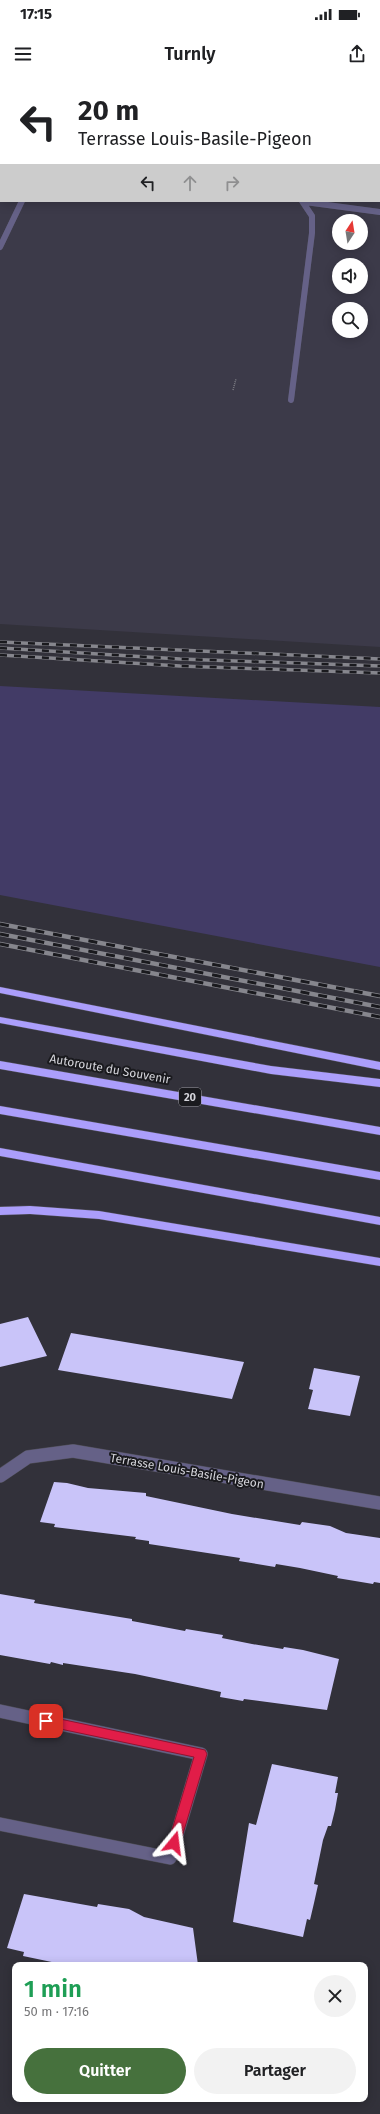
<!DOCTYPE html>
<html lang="fr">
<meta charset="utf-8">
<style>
body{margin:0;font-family:"Fira Sans",sans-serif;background:#f2f2f2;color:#202124;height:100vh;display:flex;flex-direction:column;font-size:15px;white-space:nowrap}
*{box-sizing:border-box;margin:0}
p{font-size:13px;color:#757577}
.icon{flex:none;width:22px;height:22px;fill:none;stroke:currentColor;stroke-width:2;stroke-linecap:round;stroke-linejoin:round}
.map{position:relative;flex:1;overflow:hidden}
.panel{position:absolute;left:12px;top:1882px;width:356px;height:140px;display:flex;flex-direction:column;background:#fff;border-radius:8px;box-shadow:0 2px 10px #0003}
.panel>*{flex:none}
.top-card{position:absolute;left:0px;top:0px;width:380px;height:122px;box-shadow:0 2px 10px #0003;background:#fff;color:#202124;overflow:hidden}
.needle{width:26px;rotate:12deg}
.controls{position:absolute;left:332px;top:134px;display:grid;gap:8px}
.controls a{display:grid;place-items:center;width:36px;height:36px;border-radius:50%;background:#fff;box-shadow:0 2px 10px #0003;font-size:20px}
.pin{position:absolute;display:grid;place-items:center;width:34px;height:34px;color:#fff;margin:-17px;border-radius:8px;box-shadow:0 2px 6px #0006}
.me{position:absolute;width:44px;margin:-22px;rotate:16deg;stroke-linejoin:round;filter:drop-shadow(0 0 3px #0008)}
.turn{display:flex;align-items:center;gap:14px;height:84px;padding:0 12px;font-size:18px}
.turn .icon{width:52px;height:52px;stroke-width:2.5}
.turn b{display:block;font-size:28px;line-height:34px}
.lanes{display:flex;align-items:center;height:38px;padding:0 12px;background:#0003;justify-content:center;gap:20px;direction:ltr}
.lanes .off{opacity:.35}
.round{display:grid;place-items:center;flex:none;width:42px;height:42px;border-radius:21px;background:#f2f2f2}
.headline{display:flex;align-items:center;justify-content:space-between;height:68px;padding:0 12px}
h1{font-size:24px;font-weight:600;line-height:30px;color:#1e9e55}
.action{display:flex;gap:8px;margin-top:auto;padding:8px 12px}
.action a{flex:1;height:46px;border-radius:24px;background:#46713d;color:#fff;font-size:16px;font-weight:600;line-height:46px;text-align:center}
.action a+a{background:#f2f2f2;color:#202124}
.status{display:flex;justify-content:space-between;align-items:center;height:28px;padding:0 20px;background:#fff;direction:ltr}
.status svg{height:11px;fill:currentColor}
header{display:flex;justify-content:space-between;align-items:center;height:52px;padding:0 12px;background:#fff;font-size:18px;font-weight:600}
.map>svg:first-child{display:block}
.built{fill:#3c3a49;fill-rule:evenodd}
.green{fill:#423b66}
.building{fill:#c9c4f9}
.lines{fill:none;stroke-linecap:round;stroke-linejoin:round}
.minor-far1-casing{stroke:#4f4e57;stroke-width:6}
.minor-casing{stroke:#4f4e57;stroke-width:14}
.highway-casing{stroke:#4f4e57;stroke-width:1}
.path{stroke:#7d7d84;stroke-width:1.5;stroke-dasharray:1 1;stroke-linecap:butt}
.minor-far1{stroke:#656187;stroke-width:6}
.minor{stroke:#656187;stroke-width:13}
.highway{fill:#ab9efb;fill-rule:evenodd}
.rail-far1-casing{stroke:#86868d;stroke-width:3.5}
.rail-casing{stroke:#86868d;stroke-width:4.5}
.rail-far1{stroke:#1a1a1e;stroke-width:2.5;stroke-dasharray:7;stroke-linecap:butt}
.rail{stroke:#1a1a1e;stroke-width:3;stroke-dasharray:9;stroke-linecap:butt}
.route{fill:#e11d48;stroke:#92132f}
.labels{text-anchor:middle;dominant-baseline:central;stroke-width:4;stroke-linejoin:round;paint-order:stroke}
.shield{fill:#1a1a1e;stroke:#9c9ca2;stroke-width:1}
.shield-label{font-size:11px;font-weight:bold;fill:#d4d4da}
.street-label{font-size:12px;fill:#d4d4da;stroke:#1a1a1e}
</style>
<div class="status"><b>17:15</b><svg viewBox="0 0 49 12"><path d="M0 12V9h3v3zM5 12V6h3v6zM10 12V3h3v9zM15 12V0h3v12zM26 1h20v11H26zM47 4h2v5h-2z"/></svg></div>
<header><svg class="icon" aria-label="menu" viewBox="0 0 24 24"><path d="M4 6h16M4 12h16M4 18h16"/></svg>Turnly<svg class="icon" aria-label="share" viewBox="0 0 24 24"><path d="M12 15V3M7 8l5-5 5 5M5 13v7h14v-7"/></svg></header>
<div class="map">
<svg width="380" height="2034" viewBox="0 0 380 2034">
<rect width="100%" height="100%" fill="#32313a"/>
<path class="built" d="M 0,0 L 380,0 L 380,567 L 0,544 ZM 1,1 L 379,1 L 379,121 L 1,121 ZM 339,141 L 361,141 L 361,163 L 339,163 ZM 339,185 L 361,185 L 361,207 L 339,207 ZM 339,229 L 361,229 L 361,251 L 339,251 Z"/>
<path class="green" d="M 0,606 L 380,627 L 380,887 L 0,815 Z"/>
<path class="building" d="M 28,1237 L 47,1276 L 0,1287 L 0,1244 Z
M 71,1253 L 203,1275 L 244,1282 L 232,1319 L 58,1290 Z
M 314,1288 L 360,1296 L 350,1336 L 308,1329 L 313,1310 L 309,1309 Z
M 54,1402 L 67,1403 L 88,1408 L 146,1413 L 146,1416 L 232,1434 L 300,1445 L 302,1442 L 330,1446 L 346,1453 L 380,1458 L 380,1503 L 374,1502 L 373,1504 L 337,1498 L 338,1496 L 300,1488 L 276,1484 L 275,1487 L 239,1481 L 240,1478 L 149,1464 L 149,1461 L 135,1459 L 136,1457 L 54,1447 L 55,1444 L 40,1442 Z
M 0,1514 L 35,1520 L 34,1523 L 132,1539 L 132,1541 L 185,1551 L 186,1549 L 223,1555 L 222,1558 L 252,1564 L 283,1569 L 284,1567 L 303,1570 L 339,1579 L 327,1630 L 244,1619 L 243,1621 L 220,1617 L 221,1612 L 135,1594 L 63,1583 L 63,1585 L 51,1582 L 50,1584 L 0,1575 Z
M 272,1684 L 338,1697 L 335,1713 L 338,1713 L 335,1730 L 331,1746 L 328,1746 L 323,1760 L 314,1804 L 318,1805 L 314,1823 L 310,1840 L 307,1839 L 303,1857 L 233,1842 L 249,1743 L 256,1745 Z
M 24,1814 L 97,1827 L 98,1824 L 129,1829 L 144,1837 L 193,1848 L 198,1885 L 66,1885 L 23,1876 L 24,1872 L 7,1868 Z"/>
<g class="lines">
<defs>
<path id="minor-far1" d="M 305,122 L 380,132
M 0,167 L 22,121
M 291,320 L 312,153 L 312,136 L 302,121"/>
<path id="minor" d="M 0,1396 L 28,1377 L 73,1371 L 380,1423
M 0,1631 L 201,1674 L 170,1778 L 0,1744"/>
<path id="highway" d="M 0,907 L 380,982 L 380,990 L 0,913 Z
M 0,937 L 271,986 L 380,999 L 380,1007 L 271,994 L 0,943 Z
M 0,981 L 380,1047 L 380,1055 L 0,989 Z
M 0,1026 L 380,1092 L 380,1100 L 0,1034 Z
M 0,1068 L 380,1137 L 380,1145 L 0,1076 Z
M 30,1126 L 99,1131 L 380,1178 L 380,1186 L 99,1139 L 30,1134 L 0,1135 L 0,1127 Z"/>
</defs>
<use href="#minor-far1" class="minor-far1-casing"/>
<use href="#minor" class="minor-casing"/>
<use href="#highway" class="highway-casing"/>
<path class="path" d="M 233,310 L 236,299"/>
<use href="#minor-far1" class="minor-far1"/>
<use href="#minor" class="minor"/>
<use href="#highway" class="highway"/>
<defs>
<path id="rail-far1" d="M 0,562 L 380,579
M 0,568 L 180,579 L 380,586
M 0,575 L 180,586 L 380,593"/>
<path id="rail" d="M 0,844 L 380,916
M 0,854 L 380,927
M 0,864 L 380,937"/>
</defs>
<use href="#rail-far1" class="rail-far1-casing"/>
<use href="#rail" class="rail-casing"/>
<use href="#rail-far1" class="rail-far1"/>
<use href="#rail" class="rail"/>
</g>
<path class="route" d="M 46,1636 L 205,1670 L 207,1674 L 179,1767 L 174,1768 L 170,1767 L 168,1763 L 194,1677 L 46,1646 L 42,1644 L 40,1641 L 42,1637 Z"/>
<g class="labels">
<rect class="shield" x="179" y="1008" width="22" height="18" rx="3"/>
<g class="shield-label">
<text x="190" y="1017">20</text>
</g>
<g class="street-label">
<text transform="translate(110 989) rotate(10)">Autoroute du Souvenir</text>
<text transform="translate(187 1391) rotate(10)">Terrasse Louis-Basile-Pigeon</text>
</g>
</g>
</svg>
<div class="controls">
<a><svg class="needle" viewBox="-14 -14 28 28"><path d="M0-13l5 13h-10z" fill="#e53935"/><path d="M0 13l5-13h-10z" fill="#757577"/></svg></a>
<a><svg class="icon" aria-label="sound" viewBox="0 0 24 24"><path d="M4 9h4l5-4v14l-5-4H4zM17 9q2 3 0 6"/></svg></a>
<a><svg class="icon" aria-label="search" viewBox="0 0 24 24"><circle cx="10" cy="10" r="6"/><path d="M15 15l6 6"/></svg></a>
</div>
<div class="pin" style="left:46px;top:1641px;background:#d93025"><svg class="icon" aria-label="arrive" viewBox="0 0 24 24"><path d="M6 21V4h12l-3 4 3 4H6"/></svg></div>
<svg class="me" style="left:174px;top:1763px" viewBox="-20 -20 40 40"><path d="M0-17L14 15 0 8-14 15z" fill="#e11d48" stroke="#fff" stroke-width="4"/></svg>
<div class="top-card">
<div class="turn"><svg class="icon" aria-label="left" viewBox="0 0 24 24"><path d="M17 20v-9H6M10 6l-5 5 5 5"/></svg><div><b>20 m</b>Terrasse Louis-Basile-Pigeon</div></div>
<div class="lanes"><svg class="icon" aria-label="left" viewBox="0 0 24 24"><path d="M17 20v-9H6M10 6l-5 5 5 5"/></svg><svg class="icon off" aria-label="ahead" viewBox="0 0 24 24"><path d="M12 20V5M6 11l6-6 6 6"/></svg><svg class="icon off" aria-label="right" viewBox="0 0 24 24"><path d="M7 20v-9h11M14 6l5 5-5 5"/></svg></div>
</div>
<section class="panel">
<div class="headline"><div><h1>1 min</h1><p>50 m · 17:16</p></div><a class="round"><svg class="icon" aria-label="close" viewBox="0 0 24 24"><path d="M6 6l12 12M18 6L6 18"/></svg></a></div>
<div class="action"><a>Quitter</a><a>Partager</a></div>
</section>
</div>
